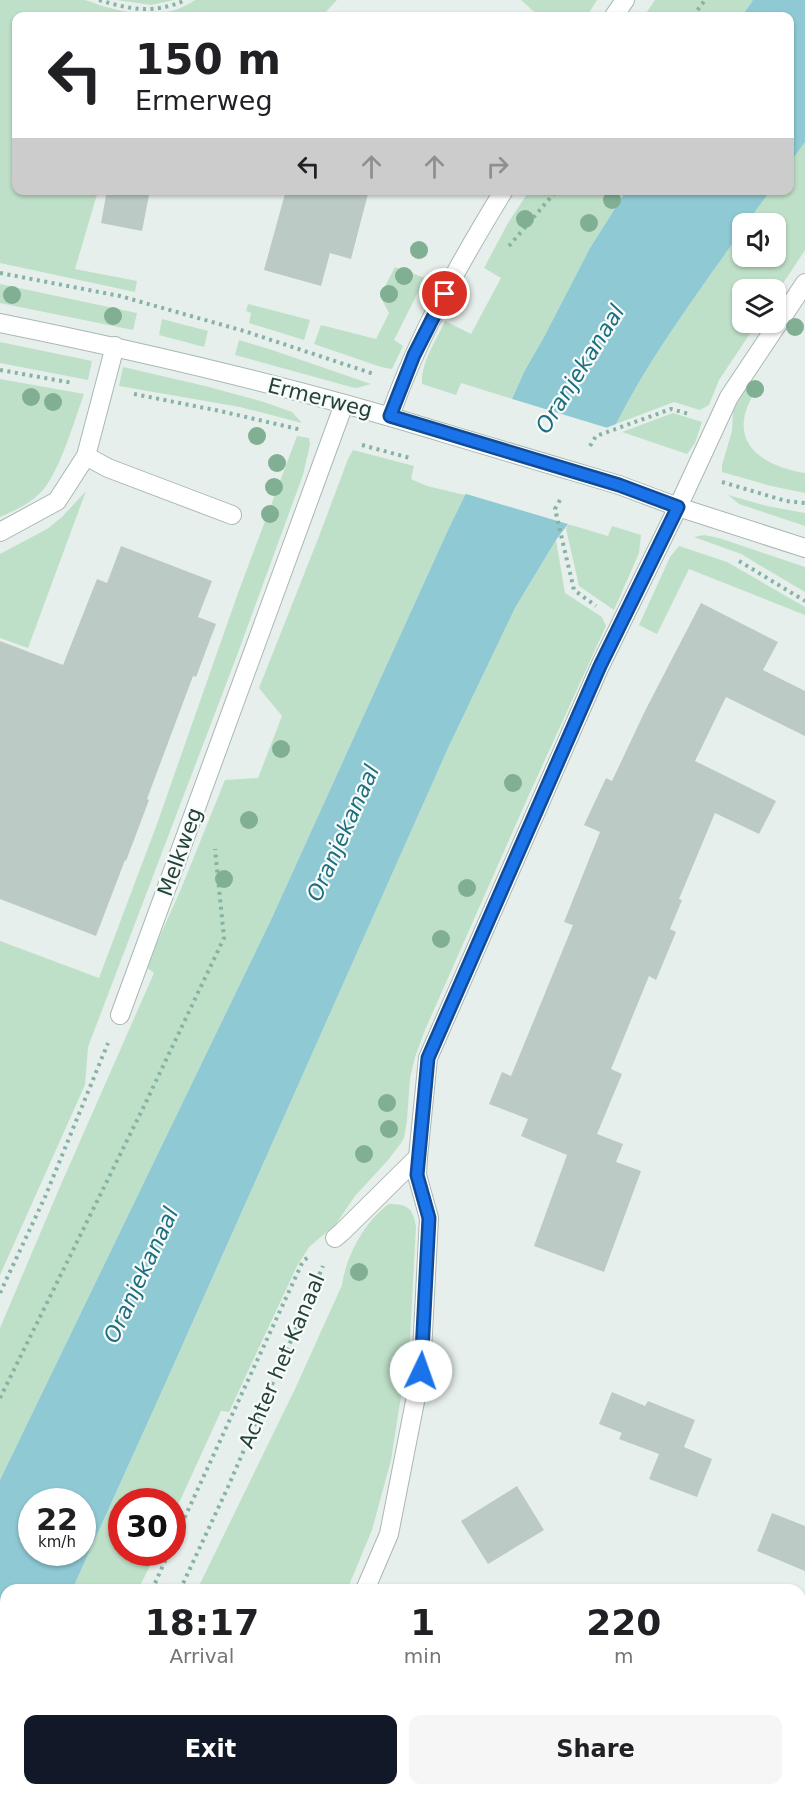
<!DOCTYPE html>
<style>
body{margin:0;font-family:"DejaVu Sans",sans-serif;background:#f6f6f6;color:#202124;height:100vh;display:flex;flex-direction:column;font-size:22px;white-space:nowrap}
*{box-sizing:border-box;margin:0}
p{font-size:20px;color:#757577}
.icon{flex:none;width:33px;height:33px;fill:none;stroke:currentColor;stroke-width:2;stroke-linecap:round;stroke-linejoin:round}
.map{position:relative;flex:1;overflow:hidden}
.drawer{position:absolute;left:0px;top:1584px;width:806px;height:212px;display:flex;flex-direction:column;background:#fff;border-radius:18px 18px 0 0;box-shadow:0 2px 4px #0004}
.drawer>*{flex:none}
.top-card{position:absolute;left:12px;top:12px;width:782px;height:183px;border-radius:12px;box-shadow:0 2px 4px #0004;background:#fff;color:#202124;overflow:hidden}
.fabs{position:absolute;left:732px;top:213px;display:grid;gap:12px}
.fabs a{display:grid;place-items:center;width:54px;height:54px;border-radius:12px;background:#fff;box-shadow:0 2px 4px #0004;font-size:30px}
.speed{position:absolute;left:18px;top:1488px;display:flex;gap:12px;font-size:30px;font-weight:700;text-align:center}
.speed>*{display:grid;place-content:center;width:78px;height:78px;border-radius:50%;background:#fff;box-shadow:0 2px 4px #0004;line-height:1}
.speed small{font-size:15px;font-weight:400}
.speed .limit{border:9px solid #d22;background:#fff;color:#111}
.pin{position:absolute;display:grid;place-items:center;width:51px;height:51px;color:#fff;margin:-26px;border:3px solid #fff;border-radius:50%;box-shadow:0 2px 6px #0007}
.me{position:absolute;width:66px;margin:-33px;rotate:3deg;stroke-linejoin:round;filter:drop-shadow(0 0 4px #0008)}
.turn{display:flex;align-items:center;gap:21px;height:126px;padding:0 24px;font-size:27px}
.turn .icon{width:78px;height:78px;stroke-width:2.5}
.turn b{display:block;font-size:42px;line-height:51px}
.lanes{display:flex;align-items:center;height:57px;padding:0 24px;background:#0003;justify-content:center;gap:30px;direction:ltr}
.lanes .off{opacity:.35}
.eta{display:flex;justify-content:space-evenly;align-items:center;height:102px;text-align:center}
.eta b{font-size:36px;font-weight:600;line-height:42px}
.button{display:flex;gap:12px;margin-top:auto;padding:12px 24px}
.button a{flex:1;height:69px;border-radius:12px;background:#111827;color:#fff;font-size:24px;font-weight:600;line-height:69px;text-align:center}
.button a+a{background:#f6f6f6;color:#202124}
.map>svg:first-child{display:block}
.green{fill:#bfe0c8}
.water{fill:#8ec9d4;fill-rule:evenodd}
.pier{fill:#e6efeb}
.building{fill:#bbcac4}
.lines{fill:none;stroke-linecap:round;stroke-linejoin:round}
.minor-casing{stroke:#a8b8b2;stroke-width:20}
.path{stroke:#86b3a5;stroke-width:4;stroke-dasharray:3 4.5;stroke-linecap:butt}
.minor{stroke:#fff;stroke-width:18}
.minor-bridge-casing{stroke:#a8b8b2;stroke-width:20;stroke-linecap:butt}
.minor-bridge{stroke:#fff;stroke-width:18}
.tree{fill:#80af93}
.route-casing{stroke:#114b97;stroke-width:15}
.route{stroke:#1a73e8;stroke-width:10}
.labels{text-anchor:middle;dominant-baseline:central;stroke-width:4.5;stroke-linejoin:round;paint-order:stroke}
.street-label{font-size:21px;fill:#24423a;stroke:#f7fbf9}
.water-label{font-size:22px;font-style:italic;fill:#1c6f80;stroke:#f7fbf9}
</style>
<div class="map">
<svg width="805" height="1795" viewBox="0 0 805 1795">
<rect width="100%" height="100%" fill="#e6efeb"/>
<path class="green" d="M 0,0 C 27,0 56,0 84,0 C 91,1 98,5 106,7 C 136,15 168,19 195,0 L 337,0 L 322,16 L 16,16 L 16,190 L 98,191 L 75,269 L 137,281 L 135,292 L 0,263 Z
M 117,0 L 174,0 L 151,5 Z
M 521,0 L 597,0 L 587,16 L 539,16 Z
M 655,0 L 753,0 L 742,16 L 644,16 Z
M 805,142 L 805,250 L 776,294 L 776,290 L 742,290 L 742,322 L 757,323 L 719,380 L 709,405 L 700,410 L 674,402 L 616,424 C 651,355 698,293 742,230 L 742,256 L 776,256 L 776,224 L 747,223 L 770,191 L 789,190 L 789,164 Z
M 529,191 L 626,191 L 590,248 L 544,337 L 524,372 L 512,399 L 461,383 L 456,395 L 422,384 C 421,361 436,342 445,321 L 471,334 L 501,278 L 484,268 L 508,223 Z
M 395,267 L 425,278 L 394,340 L 403,346 L 392,369 L 381,367 L 314,344 L 321,325 L 376,339 L 389,313 L 380,296 Z
M 0,284 L 137,313 L 133,330 L 0,303 Z
M 248,304 L 310,320 L 304,340 L 249,323 L 251,313 L 246,311 Z
M 162,319 L 208,331 L 204,347 L 159,335 Z
M 239,340 L 272,350 L 371,384 L 356,388 L 351,387 L 235,355 Z
M 0,342 L 92,361 L 88,380 L 0,363 Z
M 123,367 L 205,386 L 264,402 L 292,412 L 302,423 L 240,407 L 119,386 Z
M 0,379 L 84,394 C 75,419 58,477 40,493 C 29,504 14,511 0,517 Z
M 745,389 L 752,397 C 727,443 762,466 805,473 L 805,493 L 771,486 L 722,472 L 722,465 L 732,431 L 733,411 Z
M 673,413 L 702,422 L 695,443 L 687,454 L 622,432 Z
M 297,436 L 309,438 L 310,445 L 303,475 L 236,658 L 88,1047 L 85,1085 L 0,1275 L 0,941 L 99,978 L 157,824 L 238,593 Z
M 353,450 L 414,466 L 411,479 L 427,486 L 465,495 L 448,530 L 270,922 L 0,1480 L 0,1328 L 59,1189 L 154,973 L 146,967 L 181,889 L 225,780 L 258,778 L 282,716 L 259,688 L 318,539 L 348,459 Z
M 86,491 L 28,648 L 0,638 L 0,554 L 47,529 L 62,517 Z
M 728,495 L 767,506 L 805,513 L 805,526 L 739,504 Z
M 568,524 L 608,536 L 612,526 L 641,535 L 639,553 L 614,610 L 579,586 L 566,529 Z
M 704,535 L 719,538 L 805,567 L 805,592 L 741,554 L 694,537 Z
M 556,540 L 565,593 L 602,617 L 606,626 L 528,797 L 425,1030 L 415,1057 L 410,1078 L 407,1120 L 404,1138 L 401,1143 L 389,1159 L 355,1196 L 336,1224 L 309,1247 L 297,1266 L 229,1412 L 221,1411 L 173,1516 L 172,1502 L 122,1502 L 122,1552 L 156,1553 L 138,1590 L 72,1590 L 166,1382 L 449,746 L 515,608 Z
M 679,546 L 727,562 L 805,607 L 805,615 L 689,569 L 657,634 L 639,625 L 670,557 Z
M 389,1204 C 408,1204 413,1208 416,1227 L 410,1339 L 391,1460 L 372,1530 L 347,1590 L 197,1590 L 295,1389 L 342,1285 C 346,1256 365,1221 389,1204 Z
M 6,1728 L 6,1790 L 45,1790 L 43,1795 L 0,1795 L 0,1741 Z
M 101,1790 L 261,1790 L 258,1795 L 99,1795 Z"/>
<path class="water" d="M 753,0 L 805,0 L 805,142 L 789,164 L 789,16 L 742,16 Z
M 626,191 L 770,191 L 747,223 L 742,224 L 742,230 C 698,293 651,355 616,424 L 606,428 L 568,524 L 556,540 L 515,608 L 449,746 L 166,1382 L 72,1590 L 6,1590 L 6,1728 L 0,1741 L 0,1480 L 270,922 L 448,530 L 512,399 L 524,372 L 544,337 L 590,248 ZM 32,1502 L 82,1502 L 82,1552 L 32,1552 Z"/>
<path class="pier" d="M 509,398 L 611,429 L 609,430 L 607,440 L 571,525 L 463,493 Z"/>
<path class="building" d="M 107,190 L 150,190 L 142,231 L 101,223 Z
M 286,190 L 369,190 L 351,259 L 330,253 L 321,286 L 264,270 Z
M 121,546 L 212,581 L 198,617 L 216,624 L 196,677 L 193,676 L 147,799 L 149,800 L 126,861 L 125,860 L 96,936 L 0,899 L 0,641 L 63,665 L 97,579 L 107,583 Z
M 701,603 L 778,642 L 763,670 L 805,691 L 805,736 L 726,697 L 695,761 L 776,801 L 759,834 L 715,813 L 679,899 L 682,900 L 670,929 L 676,932 L 656,980 L 649,976 L 611,1069 L 622,1074 L 597,1134 L 623,1144 L 616,1162 L 641,1171 L 604,1272 L 534,1246 L 567,1155 L 521,1136 L 528,1119 L 489,1104 L 502,1072 L 511,1076 L 573,925 L 564,922 L 600,832 L 584,825 L 606,778 L 612,781 L 646,709 Z
M 612,1392 L 645,1406 L 648,1401 L 695,1420 L 684,1447 L 712,1459 L 697,1497 L 649,1479 L 659,1454 L 619,1439 L 622,1433 L 599,1424 Z
M 517,1486 L 544,1530 L 488,1564 L 461,1521 Z
M 772,1513 L 805,1526 L 805,1571 L 757,1551 Z"/>
<g class="lines">
<defs>
<path id="minor" d="M 614,16 L 625,0
M 0,323 C 149,353 298,388 444,433
M 390,416 C 418,336 460,262 504,190
M 86,456 L 108,468 L 232,515
M 619,485 L 678,507 L 805,548
M 0,532 L 57,501 L 86,456 L 115,346
M 120,1015 L 344,404
M 335,1238 L 342,1232 L 418,1157 L 428,1058 L 600,666 L 678,507 L 729,397 L 805,283
M 365,1590 L 389,1534 L 421,1371 L 429,1218 L 417,1175 L 418,1157
M 273,1795 L 276,1790"/>
</defs>
<use href="#minor" class="minor-casing"/>
<path class="path" d="M 99,0 C 133,10 153,14 186,0
M 693,16 L 705,0
M 509,246 L 557,190
M 0,273 L 120,296 L 244,331 L 374,374
M 0,370 L 73,383
M 134,394 L 220,411 L 302,430
M 362,445 L 410,458
M 590,446 L 596,436 L 671,409 L 689,414
M 722,482 L 786,501 L 805,503
M 560,500 L 555,509 L 574,590 L 596,606
M 739,561 L 805,601
M 0,1293 L 45,1197 L 108,1043
M 0,1398 L 146,1102 L 224,938 L 215,849
M 172,1545 L 303,1261 L 310,1256
M 152,1590 L 169,1552
M 180,1590 L 228,1487 L 323,1266
M 55,1795 L 58,1790
M 83,1795 L 85,1790"/>
<use href="#minor" class="minor"/>
<defs>
<path id="minor-bridge" d="M 444,433 L 619,485"/>
</defs>
<use href="#minor-bridge" class="minor-bridge-casing"/>
<use href="#minor-bridge" class="minor-bridge"/>
</g>
<g class="tree">
<circle cx="612" cy="200" r="9"/>
<circle cx="525" cy="219" r="9"/>
<circle cx="589" cy="223" r="9"/>
<circle cx="419" cy="250" r="9"/>
<circle cx="404" cy="276" r="9"/>
<circle cx="389" cy="294" r="9"/>
<circle cx="12" cy="295" r="9"/>
<circle cx="113" cy="316" r="9"/>
<circle cx="795" cy="327" r="9"/>
<circle cx="755" cy="389" r="9"/>
<circle cx="31" cy="397" r="9"/>
<circle cx="53" cy="402" r="9"/>
<circle cx="257" cy="436" r="9"/>
<circle cx="277" cy="463" r="9"/>
<circle cx="274" cy="487" r="9"/>
<circle cx="270" cy="514" r="9"/>
<circle cx="281" cy="749" r="9"/>
<circle cx="513" cy="783" r="9"/>
<circle cx="249" cy="820" r="9"/>
<circle cx="224" cy="879" r="9"/>
<circle cx="467" cy="888" r="9"/>
<circle cx="441" cy="939" r="9"/>
<circle cx="387" cy="1103" r="9"/>
<circle cx="389" cy="1129" r="9"/>
<circle cx="364" cy="1154" r="9"/>
<circle cx="359" cy="1272" r="9"/>
</g>
<g class="lines">
<defs>
<path id="route" d="M 421,1371 L 429,1218 L 417,1175 L 428,1058 L 600,666 L 678,507 L 619,485 L 390,416 L 414,355 L 445,294"/>
</defs>
<use href="#route" class="route-casing"/>
<use href="#route" class="route"/>
</g>
<g class="labels">
<g class="street-label">
<text transform="translate(320 398) rotate(14)">Ermerweg</text>
<text transform="translate(180 852) rotate(-70)">Melkweg</text>
<text transform="translate(282 1361) rotate(-67)">Achter het Kanaal</text>
</g>
<g class="water-label">
<text transform="translate(580 369) rotate(-58)">Oranjekanaal</text>
<text transform="translate(343 833) rotate(-66)">Oranjekanaal</text>
<text transform="translate(141 1275) rotate(-65)">Oranjekanaal</text>
</g>
</g>
</svg>
<div class="fabs">
<a><svg class="icon" aria-label="sound" viewBox="0 0 24 24"><path d="M4 9h4l5-4v14l-5-4H4zM17 9q2 3 0 6"/></svg></a>
<a><svg class="icon" aria-label="layers" viewBox="0 0 24 24"><path d="M12 4l9 5-9 5-9-5zM3 14l9 5 9-5"/></svg></a>
</div>
<div class="speed"><div>22<small>km/h</small></div><div class="limit">30</div></div>
<div class="pin" style="left:445px;top:294px;background:#d93025"><svg class="icon" aria-label="arrive" viewBox="0 0 24 24"><path d="M6 21V4h12l-3 4 3 4H6"/></svg></div>
<svg class="me" style="left:421px;top:1371px" viewBox="-20 -20 40 40"><circle r="19" fill="#fff"/><path d="M0-13L10 11 0 6-10 11z" fill="#1a73e8"/></svg>
<div class="top-card">
<div class="turn"><svg class="icon" aria-label="left" viewBox="0 0 24 24"><path d="M17 20v-9H6M10 6l-5 5 5 5"/></svg><div><b>150 m</b>Ermerweg</div></div>
<div class="lanes"><svg class="icon" aria-label="left" viewBox="0 0 24 24"><path d="M17 20v-9H6M10 6l-5 5 5 5"/></svg><svg class="icon off" aria-label="ahead" viewBox="0 0 24 24"><path d="M12 20V5M6 11l6-6 6 6"/></svg><svg class="icon off" aria-label="ahead" viewBox="0 0 24 24"><path d="M12 20V5M6 11l6-6 6 6"/></svg><svg class="icon off" aria-label="right" viewBox="0 0 24 24"><path d="M7 20v-9h11M14 6l5 5-5 5"/></svg></div>
</div>
<section class="drawer">
<div class="eta">
<div><b>18:17</b><p>Arrival</p></div>
<div><b>1</b><p>min</p></div>
<div><b>220</b><p>m</p></div>
</div>
<div class="button"><a>Exit</a><a>Share</a></div>
</section>
</div>
